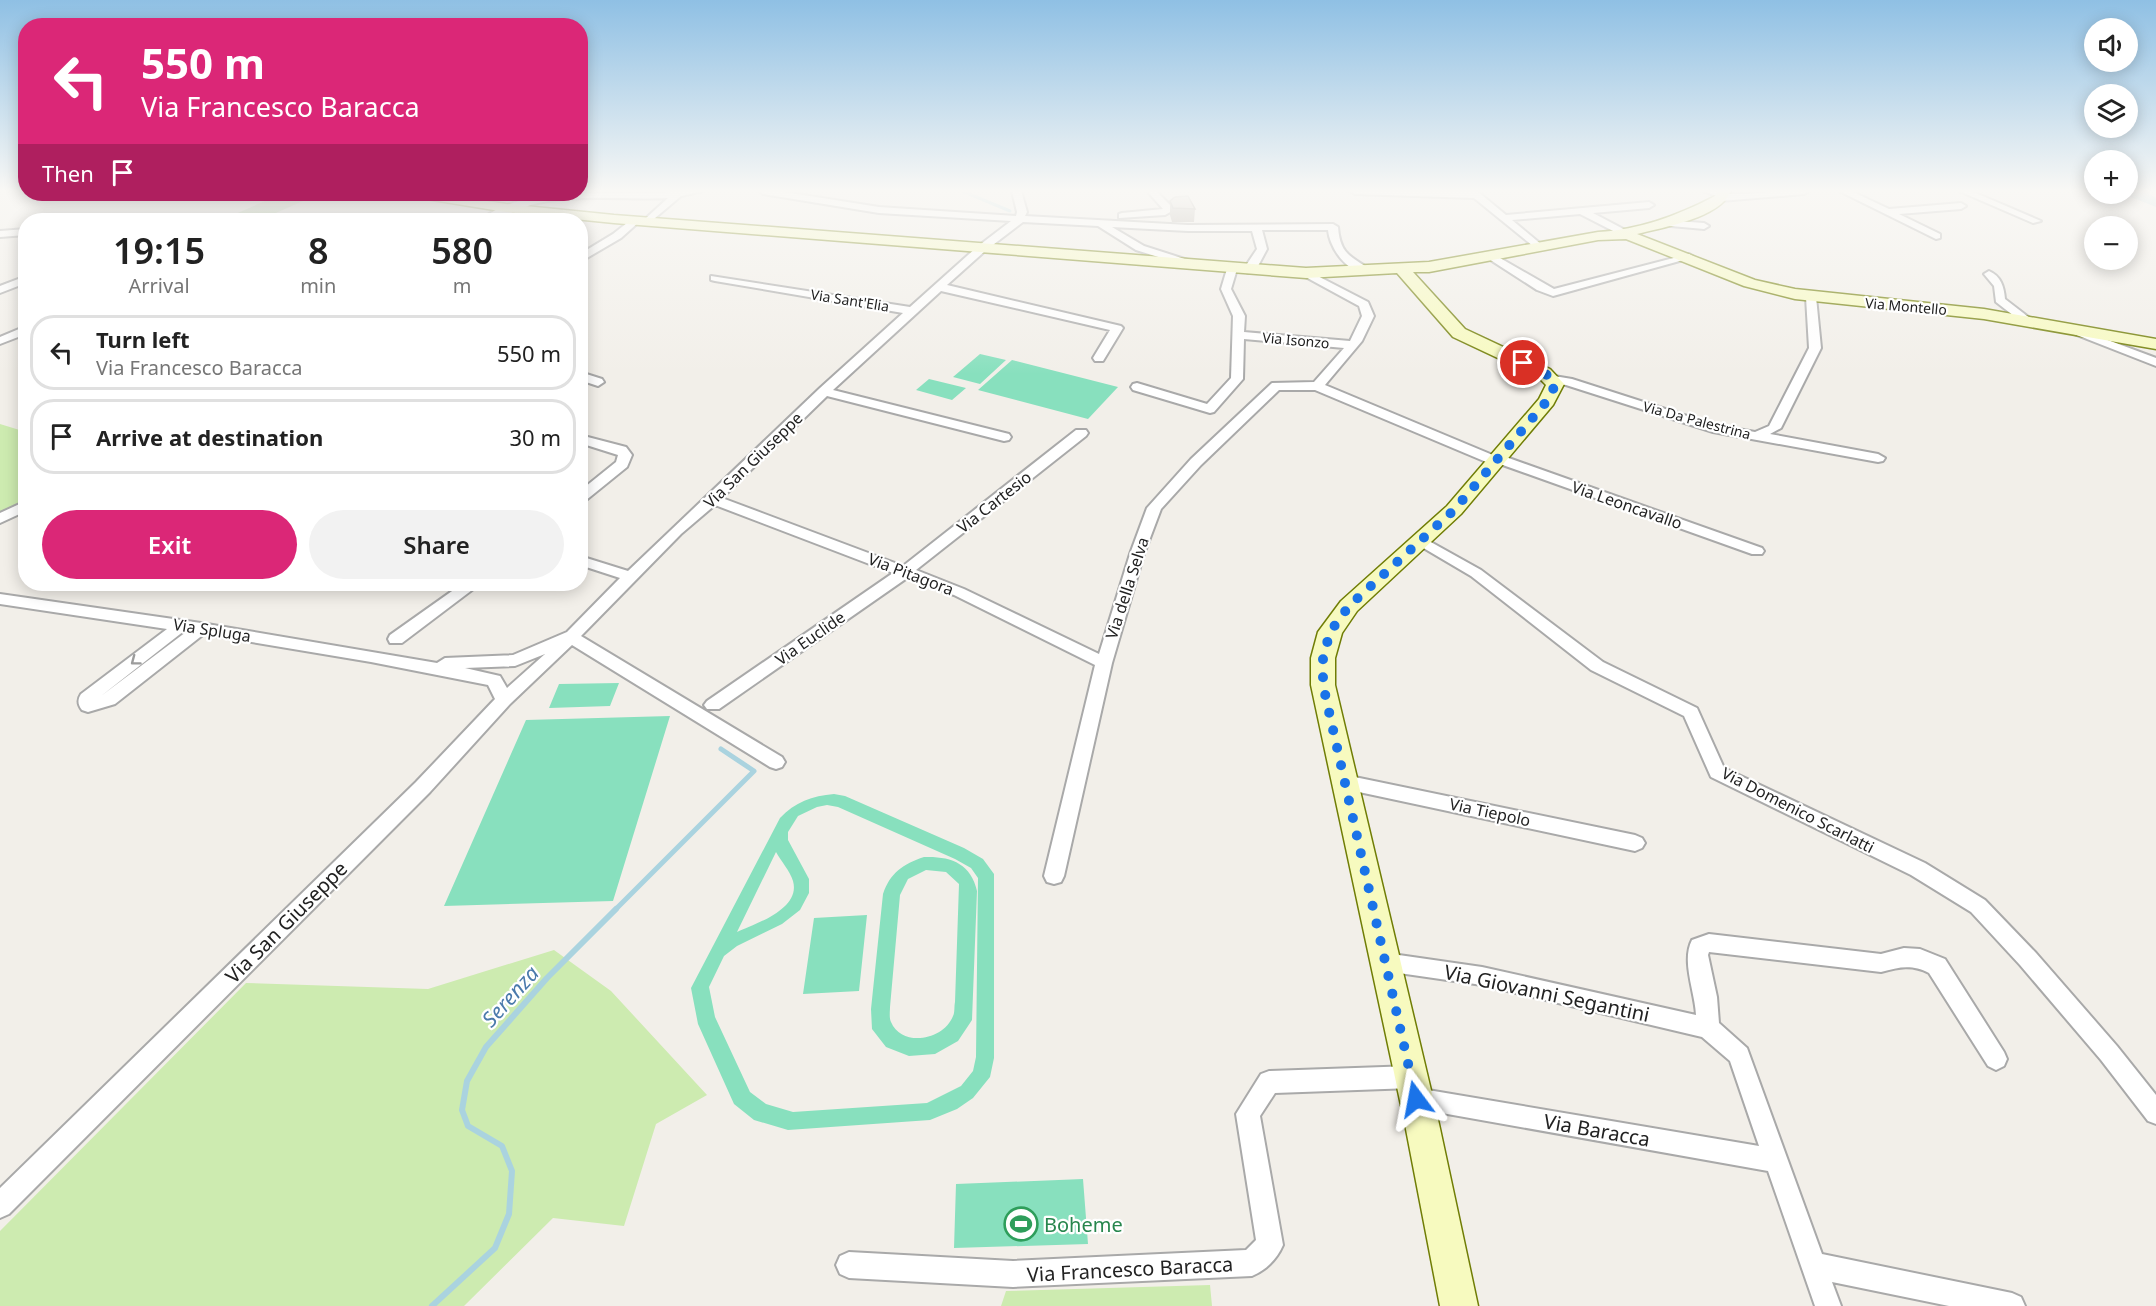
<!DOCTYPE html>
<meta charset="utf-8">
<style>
body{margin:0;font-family:"Noto Sans",sans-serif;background:#f2f2f2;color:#222;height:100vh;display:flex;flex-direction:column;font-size:22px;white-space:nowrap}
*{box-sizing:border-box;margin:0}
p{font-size:20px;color:#767676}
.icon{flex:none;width:33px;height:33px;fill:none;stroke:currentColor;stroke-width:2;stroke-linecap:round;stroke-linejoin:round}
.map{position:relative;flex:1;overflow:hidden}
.panel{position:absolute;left:18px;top:213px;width:570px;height:378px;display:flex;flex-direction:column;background:#fff;border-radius:24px;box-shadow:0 3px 15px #0003}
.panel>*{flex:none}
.hud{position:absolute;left:18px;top:18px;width:570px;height:183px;border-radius:24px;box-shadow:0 3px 15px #0003;background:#db2777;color:#fff;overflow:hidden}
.controls{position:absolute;left:2084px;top:18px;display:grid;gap:12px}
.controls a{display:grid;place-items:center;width:54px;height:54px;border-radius:50%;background:#fff;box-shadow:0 3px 15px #0003;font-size:30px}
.pin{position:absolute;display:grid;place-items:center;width:51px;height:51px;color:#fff;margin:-26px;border:3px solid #fff;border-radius:50%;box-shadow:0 2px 6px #0007}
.me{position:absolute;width:66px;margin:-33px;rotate:347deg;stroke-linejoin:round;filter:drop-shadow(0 0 4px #0008)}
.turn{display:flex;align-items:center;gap:21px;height:126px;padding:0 24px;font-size:27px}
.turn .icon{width:78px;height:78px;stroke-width:2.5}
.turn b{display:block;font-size:42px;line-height:51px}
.then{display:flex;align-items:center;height:57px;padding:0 24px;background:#0003;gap:12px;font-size:22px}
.eta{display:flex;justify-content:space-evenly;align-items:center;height:102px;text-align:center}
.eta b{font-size:36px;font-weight:600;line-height:42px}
.primary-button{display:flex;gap:12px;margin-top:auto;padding:12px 24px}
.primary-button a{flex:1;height:69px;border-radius:36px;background:#db2777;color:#fff;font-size:24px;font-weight:600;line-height:69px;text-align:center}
.primary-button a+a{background:#f2f2f2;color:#222}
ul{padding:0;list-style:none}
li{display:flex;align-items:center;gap:18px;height:75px;margin:0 12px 9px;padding:0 12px;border:3px solid #e0e0e0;border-radius:24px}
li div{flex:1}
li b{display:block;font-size:22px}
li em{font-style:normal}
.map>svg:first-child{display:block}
.grass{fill:#cdebb0}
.forest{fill:#add19e}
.pitch{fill:#88e0be;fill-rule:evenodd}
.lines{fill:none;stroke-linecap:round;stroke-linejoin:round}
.stream-far2{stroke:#aad3df;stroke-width:3}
.stream-far1{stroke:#aad3df;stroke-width:5}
.stream{stroke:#aad3df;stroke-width:6}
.river{fill:#aad3df;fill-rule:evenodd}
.street-casing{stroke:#a9a9a9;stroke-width:4}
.secondary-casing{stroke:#707d05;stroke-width:3}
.street{fill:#fff;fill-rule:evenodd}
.secondary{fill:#f7fabf;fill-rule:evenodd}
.wall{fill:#aba49e}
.building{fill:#c7bfb8;stroke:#8b8681;stroke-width:1.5}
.oneway{stroke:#9c9c9c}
.route{stroke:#1a73e8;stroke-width:10;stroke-dasharray:0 18}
.labels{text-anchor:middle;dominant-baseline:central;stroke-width:4.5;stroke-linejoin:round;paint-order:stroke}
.far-street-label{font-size:14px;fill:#222;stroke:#fff}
.street-label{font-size:16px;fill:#222;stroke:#fff}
.near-street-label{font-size:20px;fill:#222;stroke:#fff}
.near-leisure-label{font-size:20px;fill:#27864d;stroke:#fff;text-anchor:start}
.near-water-label{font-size:21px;font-style:italic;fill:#4a7aab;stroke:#fff}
</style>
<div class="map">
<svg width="2156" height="1306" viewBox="0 0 2156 1306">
<rect width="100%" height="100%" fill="#f2efe9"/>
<path class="grass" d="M 0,424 L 26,432 L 25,499 L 0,513 Z
M 554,950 L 611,991 L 707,1095 L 656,1124 L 624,1226 L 553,1218 L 464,1306 L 0,1306 L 0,1231 L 246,983 L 428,989 Z
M 1210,1285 L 1212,1306 L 1001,1306 L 1006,1291 Z"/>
<path class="forest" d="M 281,194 L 319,194 L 260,220 L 233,215 Z"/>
<path class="pitch" d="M 980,354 L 1006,360 L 980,384 L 953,377 Z
M 1012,360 L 1118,387 L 1088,419 L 978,390 Z
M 929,379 L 966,388 L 952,400 L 916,390 Z
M 619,683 L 610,706 L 549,708 L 559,684 Z
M 670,716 L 613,901 L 444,906 L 526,720 Z
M 834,794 L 845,796 L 964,848 L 983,859 L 994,874 L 994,1058 L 990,1077 L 973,1098 L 957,1109 L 930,1120 L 788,1130 L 754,1120 L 734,1104 L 698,1024 L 691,988 L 780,818 C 795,802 812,796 834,794 ZM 827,805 L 838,807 L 955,859 L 971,868 L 978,878 L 976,1057 L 973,1071 L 961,1086 L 927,1103 L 793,1112 L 766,1104 L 750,1092 L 715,1017 L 709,987 L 724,956 L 737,946 L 782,924 L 800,910 L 809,893 L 809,879 L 788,840 L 788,832 L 798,816 L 817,807 ZM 776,852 C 781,861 790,871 793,881 C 801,909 755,924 737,932 Z
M 924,857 C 950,856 971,863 977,891 L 972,1020 L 958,1041 L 935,1054 L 909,1056 L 886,1047 L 872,1029 L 871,1009 L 883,894 C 890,873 903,864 924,857 ZM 926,870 L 946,872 L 959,884 L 955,1002 C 954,1006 955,1013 953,1016 C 944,1040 902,1048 891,1022 C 889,1018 890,1011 890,1007 L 900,895 L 908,879 Z
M 867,915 L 859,991 L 803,994 L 814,918 Z
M 1083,1179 L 1088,1244 L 954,1248 L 956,1184 Z"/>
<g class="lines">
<path class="stream-far2" d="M 962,191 L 1010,211"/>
<path class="stream-far1" d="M 614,911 L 754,771 L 721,749"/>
<path class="stream" d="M 432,1306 L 495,1248 L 509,1214 L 512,1171 L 502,1146 L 468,1126 L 462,1110 L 467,1081 L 486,1047 L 547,978 L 616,909"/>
<path class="river" d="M 2131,191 L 2145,191 L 2156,198 L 2156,207 L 2131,197 L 2129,194 Z"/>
<defs>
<path id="street" d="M 680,191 L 703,191 L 681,196 L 648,224 L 645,223 L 645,219 L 668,198 C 625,200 580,194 538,203 C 519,207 500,222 481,220 C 525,181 625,198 680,191 Z
M 759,191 L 778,191 L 879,207 L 1016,216 L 1017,212 L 1012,191 L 1021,191 L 1027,212 L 1025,216 L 1188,225 L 1333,224 L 1338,227 C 1340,253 1349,256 1370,269 L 1370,273 C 1349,276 1330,249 1328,230 L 1262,230 L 1267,249 L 1258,266 L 1248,273 L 1243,270 L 1257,249 L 1252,231 L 1188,231 L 1112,227 L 1144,246 L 1194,262 L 1194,266 L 1190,267 L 1136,250 L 1098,226 L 1023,222 L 985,251 L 947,285 L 1121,326 L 1123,328 L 1103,361 L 1095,361 L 1093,358 L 1110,330 L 941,291 L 833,390 L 1009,434 L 1011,437 L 1009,440 L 1004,441 L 827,396 L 722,498 L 903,566 L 1076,430 L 1086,430 L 1088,433 L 1086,436 L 916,570 L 964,589 L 1099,654 L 1130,554 L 1147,508 L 1191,459 L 1272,383 L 1314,382 L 1344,348 L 1244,339 L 1243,379 L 1214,412 L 1210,413 L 1133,390 L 1131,387 L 1133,384 L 1137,383 L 1207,404 L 1231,378 L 1233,316 L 1221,289 L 1227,269 L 1232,266 L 1237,269 L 1231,289 L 1245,316 L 1244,332 L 1350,341 L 1362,316 L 1359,306 L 1302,275 L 1301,273 L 1306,270 L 1368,302 L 1374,316 L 1362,341 L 1325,385 L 1495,456 L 1503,456 L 1762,548 L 1764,551 L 1762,554 L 1752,554 L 1500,464 L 1491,464 L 1315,390 L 1279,390 L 1201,465 L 1161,509 L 1144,554 L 1112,663 L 1064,876 L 1061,882 L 1054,884 L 1047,882 L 1044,876 L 1095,665 L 954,595 L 907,578 L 719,709 L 707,709 L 704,705 L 707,701 L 893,573 L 715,505 L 681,534 L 581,636 L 782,757 L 785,762 L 782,767 L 776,769 L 770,767 L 572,645 L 510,704 L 430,792 L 9,1214 L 0,1218 L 0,1188 L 416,782 L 495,699 L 488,685 L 371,662 L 204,634 L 115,704 L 88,712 L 82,710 C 78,705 77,700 81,694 L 167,629 L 0,604 L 0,594 L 201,623 L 437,663 L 445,658 L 513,655 L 567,632 L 620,578 L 580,565 L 580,556 L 628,571 L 820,388 L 903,313 L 715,281 L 711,280 L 711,276 L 910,307 L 977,247 L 1011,221 L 879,213 L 763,194 ZM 184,631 L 186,632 L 101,696 ZM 545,654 L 507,688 L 500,676 L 465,668 L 515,666 Z
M 1147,191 L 1156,191 L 1172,207 L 1172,211 L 1165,215 L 1119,218 L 1119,214 L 1122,213 L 1163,209 Z
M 1350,191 L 1477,191 L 1506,215 L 1649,202 L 1654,205 L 1649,208 L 1593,213 L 1629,232 L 1629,236 L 1625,237 L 1580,214 L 1512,220 L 1542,245 L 1543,247 L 1538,250 L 1474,198 L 1355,194 Z
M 1703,191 C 1713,190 1723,194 1731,194 C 1757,195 1783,189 1809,191 L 1804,194 L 1721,201 L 1718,200 L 1717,196 Z
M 1839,191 L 1851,191 L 1889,209 L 1961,203 L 1966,206 L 1961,209 L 1899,214 L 1940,234 L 1940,238 L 1936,239 Z
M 1959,191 L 1971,191 L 2041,221 L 2033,223 Z
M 632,219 L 640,221 L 621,238 L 580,262 L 580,254 L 613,234 Z
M 1663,220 L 1704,223 L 1709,226 L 1704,229 L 1660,225 L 1658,223 Z
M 26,229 L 26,235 L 0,237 L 0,231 Z
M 1493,254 L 1554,289 L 1689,254 L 1694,257 L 1553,296 L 1537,290 L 1489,259 L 1488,257 Z
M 1989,271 C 2001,276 2004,287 2005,299 L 2031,319 L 2031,323 L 2023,323 L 1996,302 L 1994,286 L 1984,274 Z
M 26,276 L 26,283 L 0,293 L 0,286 Z
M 1811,294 L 1816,297 L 1821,348 L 1781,428 L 1770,434 L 1878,454 L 1885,458 L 1883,461 L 1878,462 L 1713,432 L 1566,385 L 1550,383 L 1548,380 L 1554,376 L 1572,379 L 1715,425 L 1755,432 L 1769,426 L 1809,348 L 1806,297 Z
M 26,326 L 26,334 L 0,344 L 0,337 Z
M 2073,327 L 2156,358 L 2156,366 L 2069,332 L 2067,330 Z
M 580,372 L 602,379 L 604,382 L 598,386 L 580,380 Z
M 580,435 L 626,447 L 632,455 L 627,467 L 585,501 L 580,502 L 580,491 L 616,462 L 618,455 L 580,443 Z
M 26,501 L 26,511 L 0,523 L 0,513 Z
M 1420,536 L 1481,570 L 1603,662 L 1697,708 L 1724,768 L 1925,863 L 1985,900 L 2036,953 L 2117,1046 L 2156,1095 L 2156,1124 L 2148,1121 L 2101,1060 L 2020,965 L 1971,912 L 1911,875 L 1711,777 L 1684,716 L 1591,670 L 1471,576 L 1415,543 L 1413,540 Z
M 462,584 L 480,584 L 402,643 L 390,643 L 388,639 L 390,635 Z
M 1345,775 L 1635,835 L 1642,838 L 1645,843 L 1642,848 L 1635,851 L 1345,789 L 1338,787 L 1336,782 L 1338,777 Z
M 1709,934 L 1881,954 L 1904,948 L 1920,949 L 1945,959 L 2004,1052 L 2007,1059 L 2004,1066 L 1996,1070 L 1988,1066 L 1929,973 C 1912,964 1899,967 1881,972 L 1709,952 L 1708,955 L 1717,997 L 1719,1023 L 1747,1048 L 1822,1254 L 2012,1293 L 2021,1297 L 2025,1306 L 1949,1306 L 1832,1282 L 1841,1306 L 1815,1306 L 1768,1171 L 1408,1107 L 1404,1099 L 1408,1091 L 1416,1088 L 1759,1146 L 1730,1061 L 1702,1037 L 1482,985 L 1385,971 L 1377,968 L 1374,962 L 1377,956 L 1385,953 L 1482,967 L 1696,1015 C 1695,992 1681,961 1692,940 Z
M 1412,1066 L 1420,1069 L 1424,1077 L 1420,1085 L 1412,1088 L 1275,1093 L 1260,1116 L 1283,1245 C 1277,1259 1266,1270 1252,1276 L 1013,1287 L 849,1278 L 840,1274 L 836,1265 L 840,1256 L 849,1252 L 1013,1261 L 1246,1250 L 1256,1240 L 1236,1114 L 1261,1074 L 1269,1071 Z"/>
<path id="secondary" d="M 1717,191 L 1731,191 C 1720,218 1664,227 1637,234 L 1755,280 L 1795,289 L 1984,309 L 2156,339 L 2156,349 L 1984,319 L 1795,299 L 1744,286 L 1626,239 L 1598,240 L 1429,272 L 1413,272 L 1465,329 L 1550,369 L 1564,384 L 1553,405 L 1461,514 L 1357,611 L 1342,633 L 1335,658 L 1335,685 L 1439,1124 L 1478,1306 L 1440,1306 L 1405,1124 L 1311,685 L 1311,658 L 1318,632 L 1341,601 L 1447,506 L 1539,399 L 1546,385 L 1538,377 L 1453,337 L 1397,273 L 1306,278 L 614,223 L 506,212 L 420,198 L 413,194 L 442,194 L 506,204 L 614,215 L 1306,268 L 1429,262 L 1598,232 C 1639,230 1679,215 1715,196 Z"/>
</defs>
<use href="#street" class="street-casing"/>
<use href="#secondary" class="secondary-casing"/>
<use href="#street" class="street"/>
<use href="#secondary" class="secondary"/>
</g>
<path class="wall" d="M 1170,201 L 1195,209 L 1194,222 L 1172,222 L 1170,215 Z"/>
<path class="building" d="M 1188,196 L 1195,209 L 1173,208 L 1170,201 L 1175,197 Z"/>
<defs><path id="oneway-chevron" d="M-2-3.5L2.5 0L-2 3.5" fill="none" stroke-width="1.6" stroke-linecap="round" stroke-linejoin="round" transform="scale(1.5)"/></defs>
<use class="oneway" href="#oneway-chevron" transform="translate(135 661) rotate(143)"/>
<linearGradient id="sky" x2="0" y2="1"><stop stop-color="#8fc0e4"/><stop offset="0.51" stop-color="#f9f8f5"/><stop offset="1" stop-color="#f9f8f5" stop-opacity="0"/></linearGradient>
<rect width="2156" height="374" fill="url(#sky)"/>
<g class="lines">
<path class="route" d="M 1416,1099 L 1323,685 L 1323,658 L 1330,632 L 1349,606 L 1454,510 L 1547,401 L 1553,392 L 1554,380 L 1544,373 L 1523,363"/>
</g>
<defs>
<symbol id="stadium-ring" viewBox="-11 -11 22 22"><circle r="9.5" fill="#fff" stroke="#2e9e5b" stroke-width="1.5"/><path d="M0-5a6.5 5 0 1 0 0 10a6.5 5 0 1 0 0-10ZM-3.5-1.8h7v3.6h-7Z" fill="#2e9e5b"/></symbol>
</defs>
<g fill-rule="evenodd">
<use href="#stadium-ring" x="1002" y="1205" width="38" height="38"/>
</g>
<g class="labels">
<g class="far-street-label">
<text transform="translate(850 300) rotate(9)">Via Sant'Elia</text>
<text transform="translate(1906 306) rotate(5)">Via Montello</text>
<text transform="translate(1296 340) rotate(5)">Via Isonzo</text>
<text transform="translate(1697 420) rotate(15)">Via Da Palestrina</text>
</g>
<g class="street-label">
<text transform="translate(753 460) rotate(-44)">Via San Giuseppe</text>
<text transform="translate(994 502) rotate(-38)">Via Cartesio</text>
<text transform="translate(1627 505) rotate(19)">Via Leoncavallo</text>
<text transform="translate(911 574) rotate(21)">Via Pitagora</text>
<text transform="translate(1127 588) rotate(-72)">Via della Selva</text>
<text transform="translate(212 630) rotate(9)">Via Spluga</text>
<text transform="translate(810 638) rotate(-35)">Via Euclide</text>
<text transform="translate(1798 810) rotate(27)">Via Domenico Scarlatti</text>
<text transform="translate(1490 812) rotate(12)">Via Tiepolo</text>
</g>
<g class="near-street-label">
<text transform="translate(286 922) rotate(-45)">Via San Giuseppe</text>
<text transform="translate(1547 993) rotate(12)">Via Giovanni Segantini</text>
<text transform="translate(1597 1130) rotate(10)">Via Baracca</text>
<text transform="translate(1130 1269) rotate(-3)">Via Francesco Baracca</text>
</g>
<g class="near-leisure-label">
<text x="1044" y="1224">Boheme</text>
</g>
<g class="near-water-label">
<text transform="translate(510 996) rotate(-48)">Serenza</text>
</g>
</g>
</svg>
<div class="controls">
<a><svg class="icon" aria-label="sound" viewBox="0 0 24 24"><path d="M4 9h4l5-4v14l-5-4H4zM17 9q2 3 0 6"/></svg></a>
<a><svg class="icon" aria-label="layers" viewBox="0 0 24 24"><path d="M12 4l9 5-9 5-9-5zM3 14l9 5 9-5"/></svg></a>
<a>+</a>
<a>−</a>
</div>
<div class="pin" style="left:1523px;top:363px;background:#d93025"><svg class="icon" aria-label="arrive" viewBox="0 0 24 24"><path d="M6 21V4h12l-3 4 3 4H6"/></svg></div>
<svg class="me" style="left:1416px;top:1099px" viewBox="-20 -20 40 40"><path d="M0-17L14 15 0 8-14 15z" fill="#1a73e8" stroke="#fff" stroke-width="4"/></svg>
<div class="hud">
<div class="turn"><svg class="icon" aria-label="left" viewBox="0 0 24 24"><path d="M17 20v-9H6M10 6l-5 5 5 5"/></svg><div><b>550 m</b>Via Francesco Baracca</div></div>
<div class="then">Then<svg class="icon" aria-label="arrive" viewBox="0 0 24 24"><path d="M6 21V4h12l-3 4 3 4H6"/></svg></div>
</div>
<section class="panel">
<div class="eta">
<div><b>19:15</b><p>Arrival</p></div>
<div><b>8</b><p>min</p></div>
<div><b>580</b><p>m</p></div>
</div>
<ul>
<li><svg class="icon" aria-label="left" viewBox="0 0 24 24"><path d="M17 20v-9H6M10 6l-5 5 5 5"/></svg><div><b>Turn left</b><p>Via Francesco Baracca</p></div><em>550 m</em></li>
<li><svg class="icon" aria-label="arrive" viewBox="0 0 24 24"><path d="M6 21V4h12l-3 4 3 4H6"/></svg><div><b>Arrive at destination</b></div><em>30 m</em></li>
</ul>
<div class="primary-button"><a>Exit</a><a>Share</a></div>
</section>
</div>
